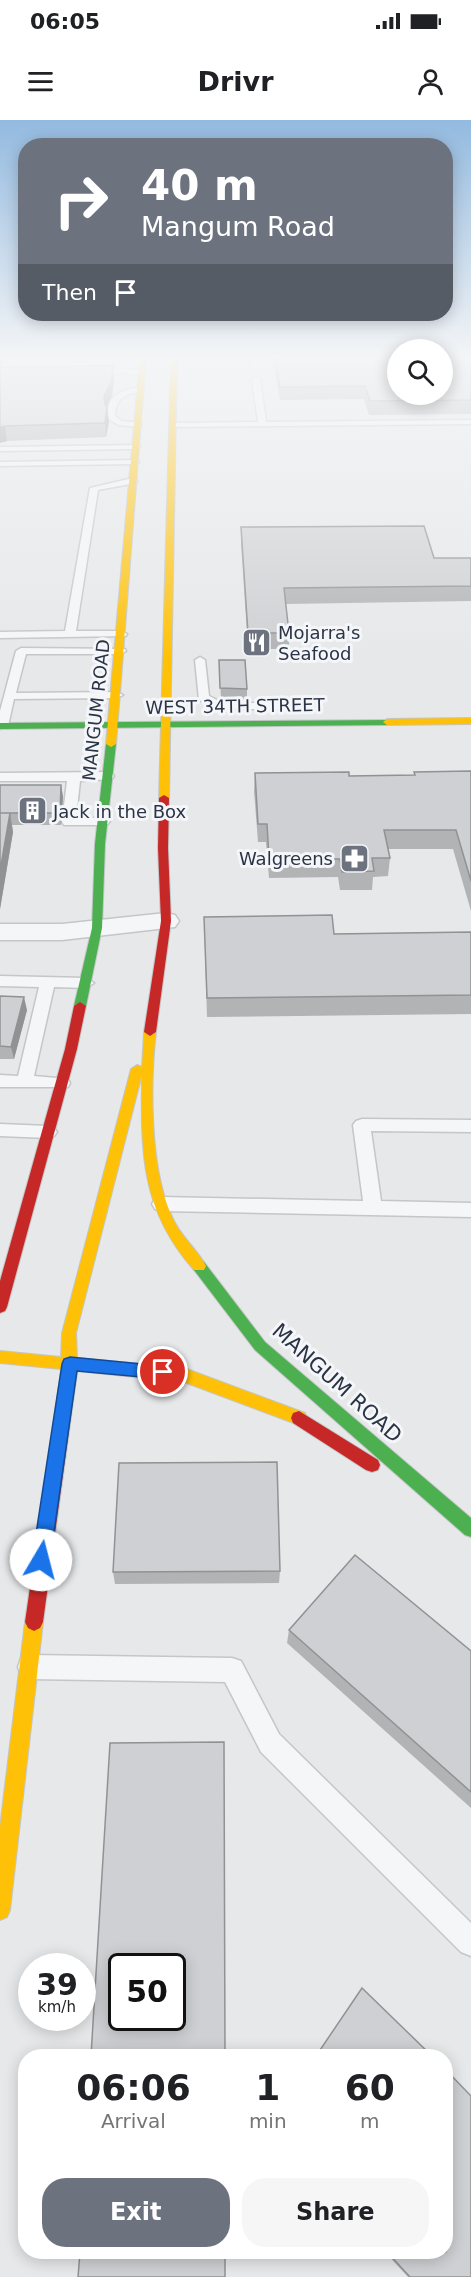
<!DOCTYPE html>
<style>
body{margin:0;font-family:"DejaVu Sans",sans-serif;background:#f6f6f6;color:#202124;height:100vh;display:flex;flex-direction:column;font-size:22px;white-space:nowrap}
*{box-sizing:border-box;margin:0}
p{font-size:20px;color:#757577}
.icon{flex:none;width:33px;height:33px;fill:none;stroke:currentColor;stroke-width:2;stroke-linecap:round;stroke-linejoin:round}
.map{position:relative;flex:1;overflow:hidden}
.side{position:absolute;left:18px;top:1929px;width:435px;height:210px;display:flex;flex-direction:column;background:#fff;border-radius:24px;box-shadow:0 3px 15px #0003}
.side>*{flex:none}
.hud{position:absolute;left:18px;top:18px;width:435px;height:183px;border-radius:24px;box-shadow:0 3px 15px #0003;background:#6c737f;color:#fff;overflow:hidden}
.controls{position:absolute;left:387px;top:219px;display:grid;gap:12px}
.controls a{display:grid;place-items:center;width:66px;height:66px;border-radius:50%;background:#fff;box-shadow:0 3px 15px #0003;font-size:30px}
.speed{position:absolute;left:18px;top:1833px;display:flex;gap:12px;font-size:30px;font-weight:700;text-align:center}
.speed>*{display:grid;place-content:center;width:78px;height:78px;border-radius:50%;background:#fff;box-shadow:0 3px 15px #0003;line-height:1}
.speed small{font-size:15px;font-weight:400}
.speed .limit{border:3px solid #111;border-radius:9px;background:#fff;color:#111}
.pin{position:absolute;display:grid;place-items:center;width:51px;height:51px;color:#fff;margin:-26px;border:3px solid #fff;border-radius:50%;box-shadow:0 2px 6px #0007}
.me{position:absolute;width:66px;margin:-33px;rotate:8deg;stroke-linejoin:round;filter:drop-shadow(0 0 4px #0008)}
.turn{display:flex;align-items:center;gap:21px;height:126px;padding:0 24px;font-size:27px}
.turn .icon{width:78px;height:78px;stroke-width:2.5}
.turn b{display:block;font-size:42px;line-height:51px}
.then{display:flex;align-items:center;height:57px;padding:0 24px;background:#0003;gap:12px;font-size:22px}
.eta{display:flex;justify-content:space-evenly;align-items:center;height:102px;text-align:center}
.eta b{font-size:36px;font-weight:700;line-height:42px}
.action{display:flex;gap:12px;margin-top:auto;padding:12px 24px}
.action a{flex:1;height:69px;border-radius:24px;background:#6c737f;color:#fff;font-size:24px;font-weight:700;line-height:69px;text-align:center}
.action a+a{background:#f6f6f6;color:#202124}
.status{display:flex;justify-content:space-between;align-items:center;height:42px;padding:0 30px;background:#fff;direction:ltr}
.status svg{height:16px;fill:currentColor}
header{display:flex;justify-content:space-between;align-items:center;height:78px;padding:0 24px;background:#fff;font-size:27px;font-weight:700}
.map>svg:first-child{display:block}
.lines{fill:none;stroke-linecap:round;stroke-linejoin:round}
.lane-casing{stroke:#c4c6c8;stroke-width:3}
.street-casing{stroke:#c4c6c8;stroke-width:3}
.fast-casing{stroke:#c4c6c8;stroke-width:2}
.slow-casing{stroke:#c4c6c8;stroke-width:2}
.jam-casing{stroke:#c4c6c8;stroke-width:2}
.lane{fill:#f5f6f7;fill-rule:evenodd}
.street{fill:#f5f6f7;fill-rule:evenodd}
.fast{fill:#4caf50;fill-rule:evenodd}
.slow{fill:#ffc107;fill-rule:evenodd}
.jam{fill:#c62828;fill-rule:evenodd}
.wall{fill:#b1b3b5}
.shaded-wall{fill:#909294}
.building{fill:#ced0d3;stroke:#909294;stroke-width:1.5;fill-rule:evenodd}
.route{fill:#1a73e8;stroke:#114b97;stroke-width:1.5}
.labels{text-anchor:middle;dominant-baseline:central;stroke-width:6;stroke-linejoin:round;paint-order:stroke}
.far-poi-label{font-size:18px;fill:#2b3445;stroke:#f4f6f9;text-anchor:start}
.far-street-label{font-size:18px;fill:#2b3445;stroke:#f4f6f9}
.street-label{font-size:21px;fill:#2b3445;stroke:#f4f6f9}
</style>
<div class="status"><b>06:05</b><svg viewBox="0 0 49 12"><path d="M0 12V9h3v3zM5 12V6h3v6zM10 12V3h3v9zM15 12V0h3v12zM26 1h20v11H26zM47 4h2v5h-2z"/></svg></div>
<header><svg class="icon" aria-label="menu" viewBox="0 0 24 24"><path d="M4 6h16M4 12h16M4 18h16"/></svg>Drivr<svg class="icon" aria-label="person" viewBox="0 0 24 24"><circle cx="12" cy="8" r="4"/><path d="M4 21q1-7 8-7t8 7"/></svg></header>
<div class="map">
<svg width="471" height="2157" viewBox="0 0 471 2157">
<rect width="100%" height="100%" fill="#e6e8ea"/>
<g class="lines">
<defs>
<path id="lane" d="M 251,237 L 257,237 L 258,252 L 251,250 Z
M 90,249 L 142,250 L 146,252 L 142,254 L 87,253 Z
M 256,257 L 260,259 L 266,302 L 471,300 L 471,304 L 173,307 L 169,305 L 173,303 L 258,302 L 252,259 Z
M 141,267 L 144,271 C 126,274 116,276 115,296 L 121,301 L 141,303 L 141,307 L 119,305 L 108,299 C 104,276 122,269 141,267 Z
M 139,325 L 140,327 L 136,329 L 0,331 L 0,327 Z
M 138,340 L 139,342 L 135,344 L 0,346 L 0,342 Z
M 133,358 L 137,361 L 136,363 L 98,370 L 76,511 L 122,511 L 127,514 L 126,516 L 0,518 L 0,512 L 65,511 L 90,368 Z
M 21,528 L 125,529 L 126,531 L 121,534 L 26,534 L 16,573 L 117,572 L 123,575 L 117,578 L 14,579 L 8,606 L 0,609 L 0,591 L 16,531 Z
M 200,537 L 205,540 L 209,576 L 223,583 L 283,583 L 289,586 L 283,589 L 221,589 L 199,580 L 195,540 Z
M 108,652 L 112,653 L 114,656 L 112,659 L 80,661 L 76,698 L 108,698 L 110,701 L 108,704 L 103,705 L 64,705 L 62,702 L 67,661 L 0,661 L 0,653 Z
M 0,856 L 86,858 L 94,863 L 86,868 L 54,867 L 34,956 L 68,959 L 70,963 L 68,967 L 0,967 L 0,955 L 18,956 L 39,867 L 0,866 Z
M 362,999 L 471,1000 L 471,1012 L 371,1011 L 381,1081 L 471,1083 L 471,1097 L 161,1091 L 155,1089 L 152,1084 L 155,1079 L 161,1077 L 363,1081 L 353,1005 L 356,1001 Z
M 0,1004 L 48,1006 L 54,1008 L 57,1012 L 54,1016 L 48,1018 L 0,1016 Z
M 30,1535 L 232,1538 L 241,1541 L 279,1614 L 471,1803 L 471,1836 L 461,1832 L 261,1632 L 225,1562 L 30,1559 L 21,1556 L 18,1547 L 21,1538 Z"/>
<path id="street" d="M 166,793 L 175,795 L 179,801 L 175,807 L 62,820 L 0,820 L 0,804 L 62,804 Z"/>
<path id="fast" d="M 390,600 L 391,602 L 387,605 L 0,609 L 0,603 Z
M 111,621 L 116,624 L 105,724 L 102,808 L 86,886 L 80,890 L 74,886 L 92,808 L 95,724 L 106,624 Z
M 199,1140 L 204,1142 L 265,1222 L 471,1398 L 471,1417 L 465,1415 L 255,1230 L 194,1150 L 192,1146 L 194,1142 Z"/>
<path id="slow" d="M 140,237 L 146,237 L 116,624 L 111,627 L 106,624 Z
M 171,237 L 177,237 L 169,678 L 164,681 L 159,678 Z
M 471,598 L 471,604 L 387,605 L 383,602 L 387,599 Z
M 150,908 L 156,912 C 150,963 150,1045 170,1092 C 179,1116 196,1127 206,1146 L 204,1150 L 194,1150 C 140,1089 141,1031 142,954 L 76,1213 L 77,1238 L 184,1248 L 305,1293 L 307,1298 L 305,1303 L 299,1305 L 184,1262 L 77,1251 L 74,1257 L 69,1259 L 64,1257 L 61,1249 L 0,1243 L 0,1231 L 61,1237 L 62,1213 L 131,949 L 137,945 L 142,947 L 144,912 Z
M 34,1493 L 40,1496 L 43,1502 L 10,1790 L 7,1797 L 0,1800 L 0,1707 L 25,1502 L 28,1496 Z"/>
<path id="jam" d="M 164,675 L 169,678 L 168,728 L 171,801 L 156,912 L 150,916 L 144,912 L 161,801 L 158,728 L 159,678 Z
M 80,882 L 86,886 L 77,929 L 7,1187 L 5,1191 L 0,1193 L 0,1161 L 65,929 L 74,886 Z
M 69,1245 L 74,1247 L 77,1252 L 43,1502 L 40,1508 L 34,1511 L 28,1508 L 25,1502 L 61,1252 L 64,1247 Z
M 299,1291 L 378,1340 L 380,1345 L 378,1350 L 372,1352 L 366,1350 L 293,1303 L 291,1298 L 293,1293 Z"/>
</defs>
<use href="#lane" class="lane-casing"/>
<use href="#street" class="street-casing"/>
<use href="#fast" class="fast-casing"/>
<use href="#slow" class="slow-casing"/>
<use href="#jam" class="jam-casing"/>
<use href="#lane" class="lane"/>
<use href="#street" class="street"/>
<use href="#fast" class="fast"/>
<use href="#slow" class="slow"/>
<use href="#jam" class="jam"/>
</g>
<path class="wall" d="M 0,237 L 1,247 L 114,260 L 112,276 L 107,287 L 109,302 L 106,317 L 7,321 L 0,323 Z
M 272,237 L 471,237 L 471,294 L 369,295 L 364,279 L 280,280 Z
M 241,407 L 434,438 L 471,438 L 471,481 L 286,484 L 289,513 L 289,529 L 248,529 L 241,423 Z
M 219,540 L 247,569 L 247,580 L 221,579 Z
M 471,651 L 471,791 L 453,729 L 388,729 L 390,738 L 388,756 L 373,757 L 372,770 L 340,770 L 338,757 L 269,758 L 266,722 L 258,722 L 254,671 L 255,653 L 349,656 L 414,655 L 414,652 Z
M 0,665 L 61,665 L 63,677 L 61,705 L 12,705 L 13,712 L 0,789 Z
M 204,797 L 334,814 L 471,812 L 471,894 L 207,897 Z
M 0,876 L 27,890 L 14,939 L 0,939 Z
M 280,1451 L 279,1463 L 115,1464 L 113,1452 Z
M 289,1510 L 471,1531 L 471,1688 L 287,1523 Z
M 385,2132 L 446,2132 L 471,2157 L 408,2157 Z"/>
<path class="shaded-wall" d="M 0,237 L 4,237 L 0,247 Z
M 113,246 L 114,260 L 112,276 L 105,291 L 104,276 Z
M 107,287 L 109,302 L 106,317 L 105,303 Z
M 5,306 L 7,321 L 0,323 L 0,307 Z
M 61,665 L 63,677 L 61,705 L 60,693 Z
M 10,693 L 13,712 L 0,789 L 0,751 Z
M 24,877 L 27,890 L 14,939 L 11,927 Z"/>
<path class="building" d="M 275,237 L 398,237 L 398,274 L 442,274 L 442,237 L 471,237 L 471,280 L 370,281 L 365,266 L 280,267 Z
M 113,246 L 111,262 L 104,276 L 105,285 L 107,287 L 105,303 L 5,306 L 0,307 L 0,247 Z
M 424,406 L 434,438 L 471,438 L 471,466 L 284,468 L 289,513 L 248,513 L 241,407 Z
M 219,540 L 245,540 L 247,569 L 220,568 Z
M 471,651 L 471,761 L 456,710 L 384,710 L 390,738 L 372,738 L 374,751 L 342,752 L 340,739 L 269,739 L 267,704 L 258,704 L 255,653 L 349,652 L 349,656 L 415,655 L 414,652 Z
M 0,665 L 61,665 L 60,693 L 0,693 Z
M 0,693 L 10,693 L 0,751 Z
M 332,795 L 334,814 L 471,812 L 471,875 L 207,878 L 204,797 Z
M 0,876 L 24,877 L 11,927 L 0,926 Z
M 277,1342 L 280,1451 L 113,1452 L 119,1343 Z
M 355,1435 L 471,1531 L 471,1672 L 289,1510 Z
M 224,1622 L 225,1936 L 91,1936 L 110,1623 ZM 122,1846 L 172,1846 L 172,1898 L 122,1898 Z
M 362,1868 L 432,1936 L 316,1936 Z
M 446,1950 L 471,1976 L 471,2157 L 410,2157 L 387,2132 L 446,2132 Z
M 80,2132 L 225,2132 L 225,2157 L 78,2157 Z"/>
<linearGradient id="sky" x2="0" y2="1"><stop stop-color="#93bae0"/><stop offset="0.44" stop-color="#f4f5f6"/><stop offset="1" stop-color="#f4f5f6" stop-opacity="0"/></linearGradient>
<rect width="471" height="539" fill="url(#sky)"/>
<path class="route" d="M 70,1237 L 163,1246 L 168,1248 L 170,1252 L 168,1257 L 163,1259 L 77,1251 L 50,1440 L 47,1446 L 41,1449 L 35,1446 L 32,1440 L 62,1244 L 64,1239 Z"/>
<defs>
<symbol id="restaurant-square" viewBox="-11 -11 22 22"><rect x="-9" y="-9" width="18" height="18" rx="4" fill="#6c737f" stroke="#f4f6f9"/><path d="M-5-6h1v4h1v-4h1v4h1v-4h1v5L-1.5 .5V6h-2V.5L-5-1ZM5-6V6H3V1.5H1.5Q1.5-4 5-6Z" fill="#fff"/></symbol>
<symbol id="building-square" viewBox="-11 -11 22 22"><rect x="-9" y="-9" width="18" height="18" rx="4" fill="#6c737f" stroke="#f4f6f9"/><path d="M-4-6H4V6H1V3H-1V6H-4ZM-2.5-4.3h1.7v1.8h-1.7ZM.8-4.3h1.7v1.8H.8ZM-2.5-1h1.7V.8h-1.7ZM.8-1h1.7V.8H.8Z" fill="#fff"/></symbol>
<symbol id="pharmacy-square" viewBox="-11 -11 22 22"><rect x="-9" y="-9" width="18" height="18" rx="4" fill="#6c737f" stroke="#f4f6f9"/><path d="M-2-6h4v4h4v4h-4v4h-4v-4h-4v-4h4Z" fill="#fff"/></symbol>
</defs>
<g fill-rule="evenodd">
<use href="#restaurant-square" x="240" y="506" width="33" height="33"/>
<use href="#building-square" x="16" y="674" width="33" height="33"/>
<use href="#pharmacy-square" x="338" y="722" width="33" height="33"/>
</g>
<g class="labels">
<g class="far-poi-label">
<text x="278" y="512">Mojarra's<tspan x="278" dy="21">Seafood</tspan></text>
<text x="53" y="691">Jack in the Box</text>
<text x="333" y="738" text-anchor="end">Walgreens</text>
</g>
<g class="far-street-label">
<text transform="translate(235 586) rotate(-1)">WEST 34TH STREET</text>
<text transform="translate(96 590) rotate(-84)">MANGUM ROAD</text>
</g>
<g class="street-label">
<text transform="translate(337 1263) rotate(42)">MANGUM ROAD</text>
</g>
</g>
</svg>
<div class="controls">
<a><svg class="icon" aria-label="search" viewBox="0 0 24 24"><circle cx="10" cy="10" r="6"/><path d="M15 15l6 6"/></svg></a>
</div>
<div class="speed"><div>39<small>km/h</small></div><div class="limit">50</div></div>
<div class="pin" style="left:163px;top:1252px;background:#d93025"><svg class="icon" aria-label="arrive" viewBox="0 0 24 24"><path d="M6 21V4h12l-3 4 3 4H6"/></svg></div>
<svg class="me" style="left:41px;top:1440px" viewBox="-20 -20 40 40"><circle r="19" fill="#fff"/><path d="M0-13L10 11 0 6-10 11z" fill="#1a73e8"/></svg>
<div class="hud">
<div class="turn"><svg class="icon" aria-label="right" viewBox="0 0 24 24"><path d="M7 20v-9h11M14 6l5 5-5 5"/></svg><div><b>40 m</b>Mangum Road</div></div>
<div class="then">Then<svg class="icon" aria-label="arrive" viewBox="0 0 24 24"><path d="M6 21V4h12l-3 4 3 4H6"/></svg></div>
</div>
<section class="side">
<div class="eta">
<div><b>06:06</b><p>Arrival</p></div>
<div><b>1</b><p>min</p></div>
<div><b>60</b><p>m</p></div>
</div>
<div class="action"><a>Exit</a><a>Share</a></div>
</section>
</div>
